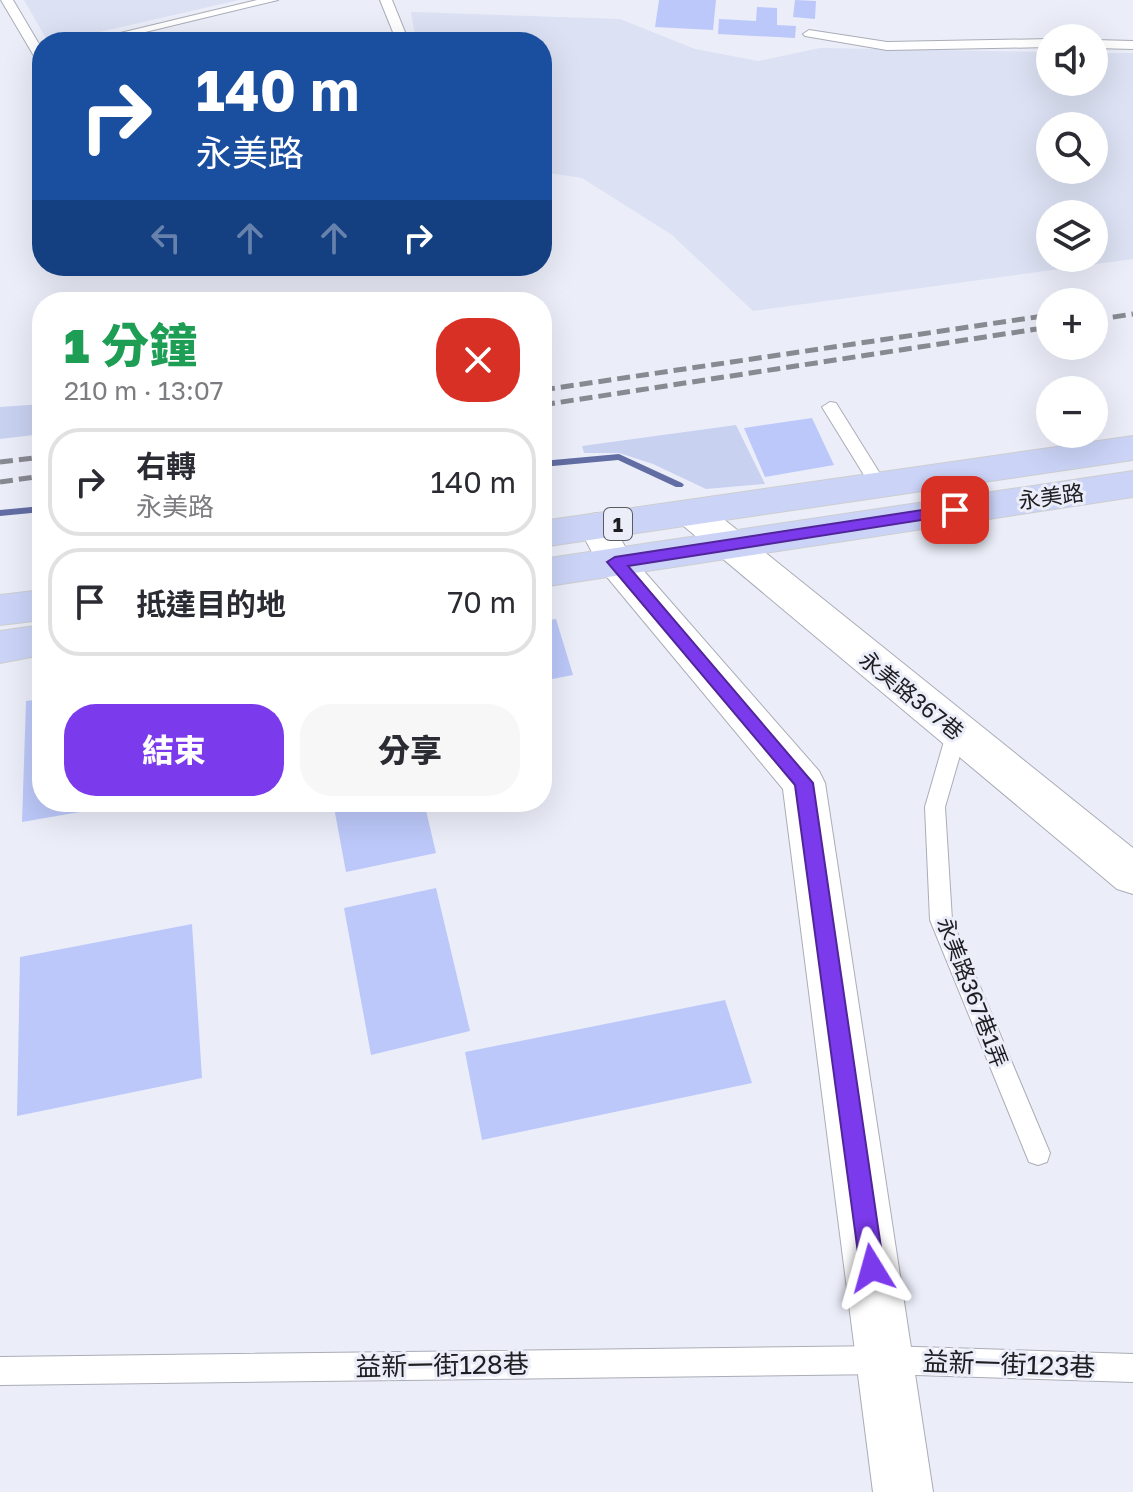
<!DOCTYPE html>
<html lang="zh-TW">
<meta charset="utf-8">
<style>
body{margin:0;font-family:"Golos Text","Noto Sans TC",sans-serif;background:#f7f7f7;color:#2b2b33;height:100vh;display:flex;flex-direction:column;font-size:30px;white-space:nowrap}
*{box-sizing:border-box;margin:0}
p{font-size:26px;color:#7c7c81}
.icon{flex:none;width:44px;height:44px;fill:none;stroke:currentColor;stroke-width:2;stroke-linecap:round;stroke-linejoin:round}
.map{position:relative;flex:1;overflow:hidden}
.sheet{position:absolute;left:32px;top:292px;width:520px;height:520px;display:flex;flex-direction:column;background:#fff;border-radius:32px;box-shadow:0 8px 32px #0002}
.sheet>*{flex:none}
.banner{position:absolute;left:32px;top:32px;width:520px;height:244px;border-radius:32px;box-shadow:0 8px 32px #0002;background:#1a4fa0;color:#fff;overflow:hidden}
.tools{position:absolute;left:1036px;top:24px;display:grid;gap:16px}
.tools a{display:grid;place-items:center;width:72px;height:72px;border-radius:50%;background:#fff;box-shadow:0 8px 32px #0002;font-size:40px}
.pin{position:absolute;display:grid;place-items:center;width:68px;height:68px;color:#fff;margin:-34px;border-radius:16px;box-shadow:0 4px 12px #0006}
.me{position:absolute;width:88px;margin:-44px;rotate:352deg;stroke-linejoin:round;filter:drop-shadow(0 0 6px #0008)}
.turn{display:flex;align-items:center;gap:28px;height:168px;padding:0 32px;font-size:36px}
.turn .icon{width:104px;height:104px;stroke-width:2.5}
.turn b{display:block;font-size:56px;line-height:68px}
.lanes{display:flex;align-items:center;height:76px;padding:0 32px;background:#0003;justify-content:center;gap:40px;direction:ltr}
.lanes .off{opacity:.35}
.round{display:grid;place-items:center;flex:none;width:84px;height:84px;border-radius:32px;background:#f7f7f7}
.summary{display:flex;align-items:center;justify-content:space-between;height:136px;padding:0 32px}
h1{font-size:48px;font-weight:800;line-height:60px;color:#1e9e55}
.action{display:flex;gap:16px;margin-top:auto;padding:16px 32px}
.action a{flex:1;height:92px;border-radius:32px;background:#7c3aed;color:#fff;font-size:32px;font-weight:800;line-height:92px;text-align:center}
.action a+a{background:#f7f7f7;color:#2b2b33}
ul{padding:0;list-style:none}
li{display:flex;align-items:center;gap:24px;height:108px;margin:0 16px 12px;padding:0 16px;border:4px solid #e1e1e2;border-radius:32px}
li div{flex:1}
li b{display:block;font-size:30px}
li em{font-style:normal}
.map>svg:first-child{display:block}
.built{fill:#dce1f3;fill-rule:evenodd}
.green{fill:#c9d1f1}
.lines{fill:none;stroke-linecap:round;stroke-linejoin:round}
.stream{fill:#626da4;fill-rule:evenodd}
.building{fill:#bcc8f9}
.lane-casing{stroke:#aaadb7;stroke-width:2}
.street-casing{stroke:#aaadb7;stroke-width:2}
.primary-casing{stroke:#cdcece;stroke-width:2}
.lane{fill:#fff;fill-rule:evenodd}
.street{fill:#fff;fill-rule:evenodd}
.primary{fill:#cbd4f7;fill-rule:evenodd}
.rail{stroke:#888a91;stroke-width:5;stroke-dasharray:13 6;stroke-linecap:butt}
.route{fill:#7c3aed;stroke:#51269a;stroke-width:2}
.labels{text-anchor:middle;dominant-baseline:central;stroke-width:6;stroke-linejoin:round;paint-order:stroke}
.shield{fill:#ebeef9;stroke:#5b5c62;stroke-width:2}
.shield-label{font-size:20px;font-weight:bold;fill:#1d1e21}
.street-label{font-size:22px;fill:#1d1e21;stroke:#ebeef9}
.near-street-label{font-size:26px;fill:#1d1e21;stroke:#ebeef9}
</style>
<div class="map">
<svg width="1133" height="1492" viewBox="0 0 1133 1492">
<rect width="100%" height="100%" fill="#ebeef9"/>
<path class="built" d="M 24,0 L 239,0 L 56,42 L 48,42 Z
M 411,12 L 620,19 L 695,49 L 758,61 L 820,48 L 1050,52 L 1050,82 L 1094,82 L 1094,53 L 1133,53 L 1133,259 L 753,311 L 672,235 L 582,178 L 542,172 L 542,42 L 416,42 ZM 1050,126 L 1094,126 L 1094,170 L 1050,170 ZM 1050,214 L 1094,214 L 1094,258 L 1050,258 Z"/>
<path class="green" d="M 42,404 L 42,434 L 0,439 L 0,407 Z
M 736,425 L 765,484 L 706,489 L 653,464 L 619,453 L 584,453 L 582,446 Z"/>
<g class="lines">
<path class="stream" d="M 619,454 L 682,483 L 684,485 L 682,487 L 676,487 L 618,460 L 542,467 L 542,461 Z
M 42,506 L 42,512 L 0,516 L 0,510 Z"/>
</g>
<path class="building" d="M 659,0 L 716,0 L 713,30 L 655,27 Z
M 795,0 L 816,1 L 815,19 L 793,17 Z
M 757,7 L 777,8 L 777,25 L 796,26 L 795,38 L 718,34 L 719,19 L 756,21 Z
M 812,418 L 834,465 L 765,477 L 744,428 Z
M 556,619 L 573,675 L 542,681 L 542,621 Z
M 42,699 L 42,802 L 126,804 L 22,822 L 26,701 Z
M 333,802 L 424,802 L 436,853 L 346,872 Z
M 436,888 L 470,1031 L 371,1055 L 344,908 Z
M 192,924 L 202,1078 L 17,1116 L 20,957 Z
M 725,1000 L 752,1083 L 482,1140 L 465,1052 Z"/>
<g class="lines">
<defs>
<path id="lane" d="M 1,0 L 13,0 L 42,49 L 42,57 L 34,56 Z
M 257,0 L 278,0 L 104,42 L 83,42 Z
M 380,0 L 392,0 L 409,42 L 397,42 Z
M 809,30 L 887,42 L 1050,39 L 1050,47 L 887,50 L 805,36 L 803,34 Z
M 1094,40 L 1133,41 L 1133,49 L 1094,48 Z
M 830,402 L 836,403 L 884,480 L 886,484 L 884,488 L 872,488 L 822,407 Z
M 957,723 L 964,725 L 967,731 L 945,807 L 952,920 L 1050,1153 L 1047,1162 L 1038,1165 L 1029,1162 L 930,920 L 925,807 L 947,731 L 950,725 Z
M 885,1346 L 1133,1354 L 1133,1382 L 885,1374 L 0,1385 L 0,1357 Z"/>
<path id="street" d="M 693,501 L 706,505 L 1133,848 L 1133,894 L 1117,889 L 680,523 L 675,514 L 680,505 Z
M 596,513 L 609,517 L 629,554 L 819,771 L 825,783 L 933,1492 L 873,1492 L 783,789 L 602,571 L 578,526 L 583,517 Z"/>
<path id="primary" d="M 1133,436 L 1133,460 L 542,547 L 542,521 Z
M 1133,471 L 1133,497 L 542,587 L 542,559 Z
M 42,590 L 42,620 L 0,625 L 0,595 Z
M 42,625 L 42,655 L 0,663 L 0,631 Z"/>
</defs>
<use href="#lane" class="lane-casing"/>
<use href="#street" class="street-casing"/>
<use href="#primary" class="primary-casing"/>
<use href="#lane" class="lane"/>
<use href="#street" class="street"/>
<use href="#primary" class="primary"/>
<path class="rail" d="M 1094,320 L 1133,314
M 542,390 L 1050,315
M 542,405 L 1050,327
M 0,462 L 42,457
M 0,482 L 42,476"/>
</g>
<path class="route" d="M 955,505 L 960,506 L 960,514 L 628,566 L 813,783 L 884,1268 L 881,1277 L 872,1280 L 864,1277 L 860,1268 L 795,785 L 607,562 L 615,557 Z"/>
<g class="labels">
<rect class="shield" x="604" y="508" width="28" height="32" rx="6"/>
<g class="shield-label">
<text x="618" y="524">1</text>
</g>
<g class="street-label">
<text transform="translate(1051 496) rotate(-8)">永美路</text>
<text transform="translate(912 695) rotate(39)">永美路367巷</text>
<text transform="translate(973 992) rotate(69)">永美路367巷1弄</text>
</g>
<g class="near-street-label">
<text transform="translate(1009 1364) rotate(2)">益新一街123巷</text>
<text transform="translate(442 1365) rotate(-1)">益新一街128巷</text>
</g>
</g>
</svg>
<div class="tools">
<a><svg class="icon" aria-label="sound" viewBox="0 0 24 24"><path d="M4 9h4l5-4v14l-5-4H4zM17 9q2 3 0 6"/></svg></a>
<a><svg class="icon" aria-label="search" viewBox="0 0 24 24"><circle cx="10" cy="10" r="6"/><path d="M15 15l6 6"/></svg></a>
<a><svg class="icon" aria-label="layers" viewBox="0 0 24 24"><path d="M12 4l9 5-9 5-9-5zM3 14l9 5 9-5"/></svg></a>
<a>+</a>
<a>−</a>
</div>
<div class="pin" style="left:955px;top:510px;background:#d93025"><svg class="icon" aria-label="arrive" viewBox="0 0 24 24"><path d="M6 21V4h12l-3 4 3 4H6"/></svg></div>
<svg class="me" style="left:872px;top:1268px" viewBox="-20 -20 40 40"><path d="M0-17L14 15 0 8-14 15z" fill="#7c3aed" stroke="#fff" stroke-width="4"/></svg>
<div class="banner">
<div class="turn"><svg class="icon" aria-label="right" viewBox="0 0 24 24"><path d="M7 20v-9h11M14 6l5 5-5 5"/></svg><div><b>140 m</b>永美路</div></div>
<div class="lanes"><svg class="icon off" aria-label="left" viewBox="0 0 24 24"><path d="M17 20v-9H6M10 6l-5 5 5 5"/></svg><svg class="icon off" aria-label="ahead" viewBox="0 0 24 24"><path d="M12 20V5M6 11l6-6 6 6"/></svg><svg class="icon off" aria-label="ahead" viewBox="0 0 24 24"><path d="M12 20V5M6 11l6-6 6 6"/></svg><svg class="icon" aria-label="right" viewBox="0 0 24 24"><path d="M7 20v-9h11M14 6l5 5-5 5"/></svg></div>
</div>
<section class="sheet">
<div class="summary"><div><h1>1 分鐘</h1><p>210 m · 13:07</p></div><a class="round" style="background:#d93025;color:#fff"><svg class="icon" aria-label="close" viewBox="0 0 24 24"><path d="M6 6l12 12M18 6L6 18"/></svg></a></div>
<ul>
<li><svg class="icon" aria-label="right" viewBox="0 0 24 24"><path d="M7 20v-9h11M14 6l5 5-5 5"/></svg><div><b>右轉</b><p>永美路</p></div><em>140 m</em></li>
<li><svg class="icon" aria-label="arrive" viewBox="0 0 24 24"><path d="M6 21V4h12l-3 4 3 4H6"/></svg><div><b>抵達目的地</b></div><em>70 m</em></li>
</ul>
<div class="action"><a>結束</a><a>分享</a></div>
</section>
</div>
